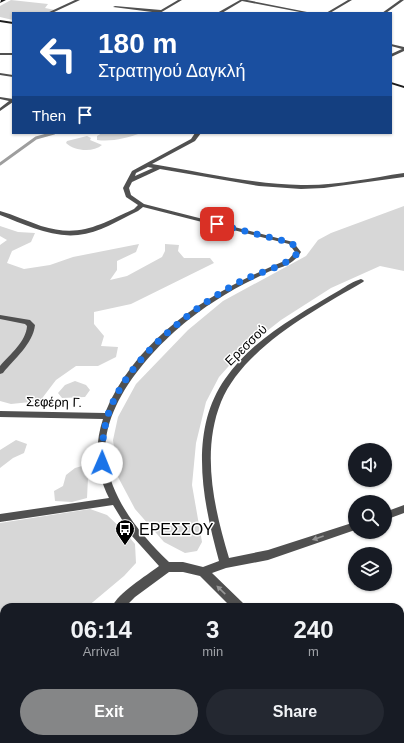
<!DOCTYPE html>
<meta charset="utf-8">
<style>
body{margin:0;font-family:Arial,sans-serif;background:#242831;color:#f1f3f6;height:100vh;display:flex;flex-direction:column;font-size:15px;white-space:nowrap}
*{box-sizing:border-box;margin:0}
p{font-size:13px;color:#9ea1a6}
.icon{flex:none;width:22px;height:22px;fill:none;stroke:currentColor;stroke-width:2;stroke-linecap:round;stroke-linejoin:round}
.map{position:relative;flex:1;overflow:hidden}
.details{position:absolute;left:0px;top:603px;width:404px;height:140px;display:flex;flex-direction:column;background:#171b24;border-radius:12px 12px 0 0;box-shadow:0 1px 3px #0004}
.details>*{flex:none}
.top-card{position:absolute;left:12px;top:12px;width:380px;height:122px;border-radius:0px;box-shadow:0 1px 3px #0004;background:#1a4fa0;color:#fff;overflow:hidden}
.tools{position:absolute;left:348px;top:443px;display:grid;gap:8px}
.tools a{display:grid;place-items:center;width:44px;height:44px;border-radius:50%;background:#171b24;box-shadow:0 1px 3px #0004;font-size:20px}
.pin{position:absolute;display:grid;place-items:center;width:34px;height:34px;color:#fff;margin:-17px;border-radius:8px;box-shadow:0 2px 6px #0006}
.me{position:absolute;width:44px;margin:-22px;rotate:1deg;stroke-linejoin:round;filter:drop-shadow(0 0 3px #0008)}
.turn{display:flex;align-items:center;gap:14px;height:84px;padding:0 20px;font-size:18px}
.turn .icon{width:52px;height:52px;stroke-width:2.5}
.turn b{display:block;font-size:28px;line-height:34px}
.then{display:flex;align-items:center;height:38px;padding:0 20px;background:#0003;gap:8px;font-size:15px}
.eta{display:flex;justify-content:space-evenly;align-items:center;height:68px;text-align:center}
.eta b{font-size:24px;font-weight:700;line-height:28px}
.action{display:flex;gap:8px;margin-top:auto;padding:8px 20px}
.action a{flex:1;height:46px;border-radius:24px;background:#858687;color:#fff;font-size:16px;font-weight:700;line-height:46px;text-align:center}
.action a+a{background:#242831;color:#f1f3f6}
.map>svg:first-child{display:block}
.green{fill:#d7d7d7}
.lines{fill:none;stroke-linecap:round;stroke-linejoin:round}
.stream{stroke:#9e9e9e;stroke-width:3}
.street{fill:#505050;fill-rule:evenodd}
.secondary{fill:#1d1d1d;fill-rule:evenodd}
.oneway{fill:#969696}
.route{stroke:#1a73e8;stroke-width:7;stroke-dasharray:0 12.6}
.labels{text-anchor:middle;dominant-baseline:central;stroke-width:3;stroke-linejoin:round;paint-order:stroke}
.street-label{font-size:13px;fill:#000;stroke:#fff}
.near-poi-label{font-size:16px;fill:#000;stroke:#fff;text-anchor:start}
</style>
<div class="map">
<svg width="404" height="743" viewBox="0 0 404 743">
<rect width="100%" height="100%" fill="#fff"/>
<path class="green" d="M 11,0 L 48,4 L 45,8 L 55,10 L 46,13 L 13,13 L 13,20 L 0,17 L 0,6 Z
M 102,133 L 141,133 C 127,138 112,142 97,140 L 97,136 Z
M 87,136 L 91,138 L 90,140 L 102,145 C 93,153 74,151 66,143 L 67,141 Z
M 404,206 L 404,271 L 380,266 L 331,288 L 281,320 L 244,349 L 219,377 L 206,402 L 196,443 L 192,485 L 202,542 L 197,551 L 185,553 L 164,542 L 135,509 L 118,477 L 113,440 L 118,417 L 136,384 L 188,330 L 223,301 L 306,256 L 318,240 L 331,233 Z
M 0,226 L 18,232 L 35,233 L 31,242 L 12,251 L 7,263 L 24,269 L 50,265 L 73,257 L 139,244 L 136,252 L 117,261 L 117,270 L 110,280 L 127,276 L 162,257 L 165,251 L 165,244 L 179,245 L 178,251 L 184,258 L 210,258 L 214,263 L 131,304 L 94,312 L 94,324 L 104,336 L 101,346 L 118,347 L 116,357 L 98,366 L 76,366 L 56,380 L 40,401 L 11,404 L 0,401 L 0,245 L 7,240 L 0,236 Z
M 75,381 L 86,385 L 90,390 L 85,397 L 62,398 L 58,393 L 65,385 Z
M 16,440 L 27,444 L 24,453 L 13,458 L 0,468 L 0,450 Z
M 82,466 L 88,478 L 87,498 L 72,502 L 55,501 L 54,491 L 63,486 L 66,475 L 75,468 Z
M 90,509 L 107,515 L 125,532 L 135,544 L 136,563 L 124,576 L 87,607 L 4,607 L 4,686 L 0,690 L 0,523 Z
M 4,729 L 4,739 L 34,739 L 32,743 L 0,743 L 0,733 Z"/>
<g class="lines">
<path class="stream" d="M 0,164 L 36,138 L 54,133"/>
<path class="street" d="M 75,0 L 80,0 L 52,13 L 47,13 Z
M 178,0 L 182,0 L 160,13 L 113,7 L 115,6 L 161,10 Z
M 240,0 L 247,0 L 312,13 L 305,13 L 242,1 L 222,13 L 217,13 Z
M 348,0 L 352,0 L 330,13 L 326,13 Z
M 400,0 L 404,0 L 386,13 L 382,13 Z
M 391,44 L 404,47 L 404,51 L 391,57 L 391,54 L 402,49 L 391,46 Z
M 0,53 L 13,53 L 13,55 L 0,55 Z
M 0,73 L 13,75 L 13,77 L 0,75 Z
M 0,97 L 13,99 L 13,102 L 0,111 L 0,108 L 9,101 L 0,99 Z
M 195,133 L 201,133 L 195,141 L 152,164 C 201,172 251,184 301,185 C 335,186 370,178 404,173 L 404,177 L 324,188 L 301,189 L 259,186 L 160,169 L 132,182 L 129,188 L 131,195 L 144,204 L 293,242 L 301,252 C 299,255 296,259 293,261 C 286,267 274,269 266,273 C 248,282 231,290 215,301 C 168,330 99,398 106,458 C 111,500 140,534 169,562 L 183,562 L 203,567 L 219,561 C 203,502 188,432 225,379 C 243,353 269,333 295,317 C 310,307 325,299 340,290 C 346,286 354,281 361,279 L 363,280 L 364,281 L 363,282 C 315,310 243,348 221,402 C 201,452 214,508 229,558 L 268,550 L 355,522 L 355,530 L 268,560 L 226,568 L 212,573 L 243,603 L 244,607 L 231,607 L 200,576 L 183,572 L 169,572 L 135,597 L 125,607 L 112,607 C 118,593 146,576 159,566 L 132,536 L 113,505 L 0,522 L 0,514 L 109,498 C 96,472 94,446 103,419 L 0,417 L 0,411 L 105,413 C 138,334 214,290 289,259 L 295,252 L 289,244 L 143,207 L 138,211 C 119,220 99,233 78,235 C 51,238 24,224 0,215 L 0,211 C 14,215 27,221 41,226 C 80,238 99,225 134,209 L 138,205 L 126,197 L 123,188 L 132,171 L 191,139 ZM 148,167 L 153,168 L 135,176 L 136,173 Z
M 0,315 L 30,320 L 35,325 C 33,344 14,359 3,373 L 0,374 L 0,366 C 10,354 26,342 27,326 L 25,324 L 0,319 Z
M 404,505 L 404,513 L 385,520 L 385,512 Z
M 4,711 L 4,726 L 0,727 L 0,712 Z
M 41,739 L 53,739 L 52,743 L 40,743 Z
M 372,739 L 387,739 L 388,743 L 373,743 Z"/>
<path class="secondary" d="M 1,0 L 6,0 L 0,3 Z
M 0,20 L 13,22 L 13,24 L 0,22 Z
M 391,82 L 404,86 L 404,88 L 391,84 Z"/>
</g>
<defs><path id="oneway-solid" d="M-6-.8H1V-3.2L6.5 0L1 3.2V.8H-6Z"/></defs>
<g class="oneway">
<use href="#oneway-solid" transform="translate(318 538) rotate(161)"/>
<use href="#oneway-solid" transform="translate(221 590) rotate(-136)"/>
</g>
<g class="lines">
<path class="route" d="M 102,463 C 102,447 103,433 107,418 C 124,360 194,305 245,279 C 259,273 291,264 298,252 L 292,243 L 217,224"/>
</g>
<defs>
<symbol id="bus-pin" viewBox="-11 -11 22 30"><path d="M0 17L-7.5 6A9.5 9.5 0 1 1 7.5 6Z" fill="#000" stroke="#fff"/><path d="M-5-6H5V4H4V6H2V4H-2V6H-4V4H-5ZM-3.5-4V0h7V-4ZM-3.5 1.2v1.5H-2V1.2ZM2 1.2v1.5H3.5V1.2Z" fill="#fff"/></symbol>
</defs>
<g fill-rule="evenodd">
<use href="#bus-pin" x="114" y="518" width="22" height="30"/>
</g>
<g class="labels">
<g class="street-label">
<text transform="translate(246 345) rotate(-44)">Ερεσσού</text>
<text transform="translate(54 402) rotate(1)">Σεφέρη Γ.</text>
</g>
<g class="near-poi-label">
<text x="139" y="529">ΕΡΕΣΣΟΥ</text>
</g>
</g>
</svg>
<div class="tools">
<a><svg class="icon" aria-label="sound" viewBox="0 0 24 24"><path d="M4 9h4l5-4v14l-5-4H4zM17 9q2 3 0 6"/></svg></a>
<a><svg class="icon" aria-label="search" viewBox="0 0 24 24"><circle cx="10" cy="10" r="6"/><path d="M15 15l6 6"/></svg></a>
<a><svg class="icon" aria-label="layers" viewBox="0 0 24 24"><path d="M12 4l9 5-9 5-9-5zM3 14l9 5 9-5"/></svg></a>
</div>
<div class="pin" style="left:217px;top:224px;background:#d93025"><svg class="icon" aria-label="arrive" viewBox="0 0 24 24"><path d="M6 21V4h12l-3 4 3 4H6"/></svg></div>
<svg class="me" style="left:102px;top:463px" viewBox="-20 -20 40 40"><circle r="19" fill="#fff"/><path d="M0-13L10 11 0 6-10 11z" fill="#1a73e8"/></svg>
<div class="top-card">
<div class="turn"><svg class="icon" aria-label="left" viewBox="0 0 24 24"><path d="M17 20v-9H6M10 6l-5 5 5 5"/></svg><div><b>180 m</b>Στρατηγού Δαγκλή</div></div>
<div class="then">Then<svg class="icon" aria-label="arrive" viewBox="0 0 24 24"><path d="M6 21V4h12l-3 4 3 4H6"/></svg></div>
</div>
<section class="details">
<div class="eta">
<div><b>06:14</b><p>Arrival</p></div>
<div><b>3</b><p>min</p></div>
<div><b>240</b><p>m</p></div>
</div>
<div class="action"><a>Exit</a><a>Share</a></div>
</section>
</div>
